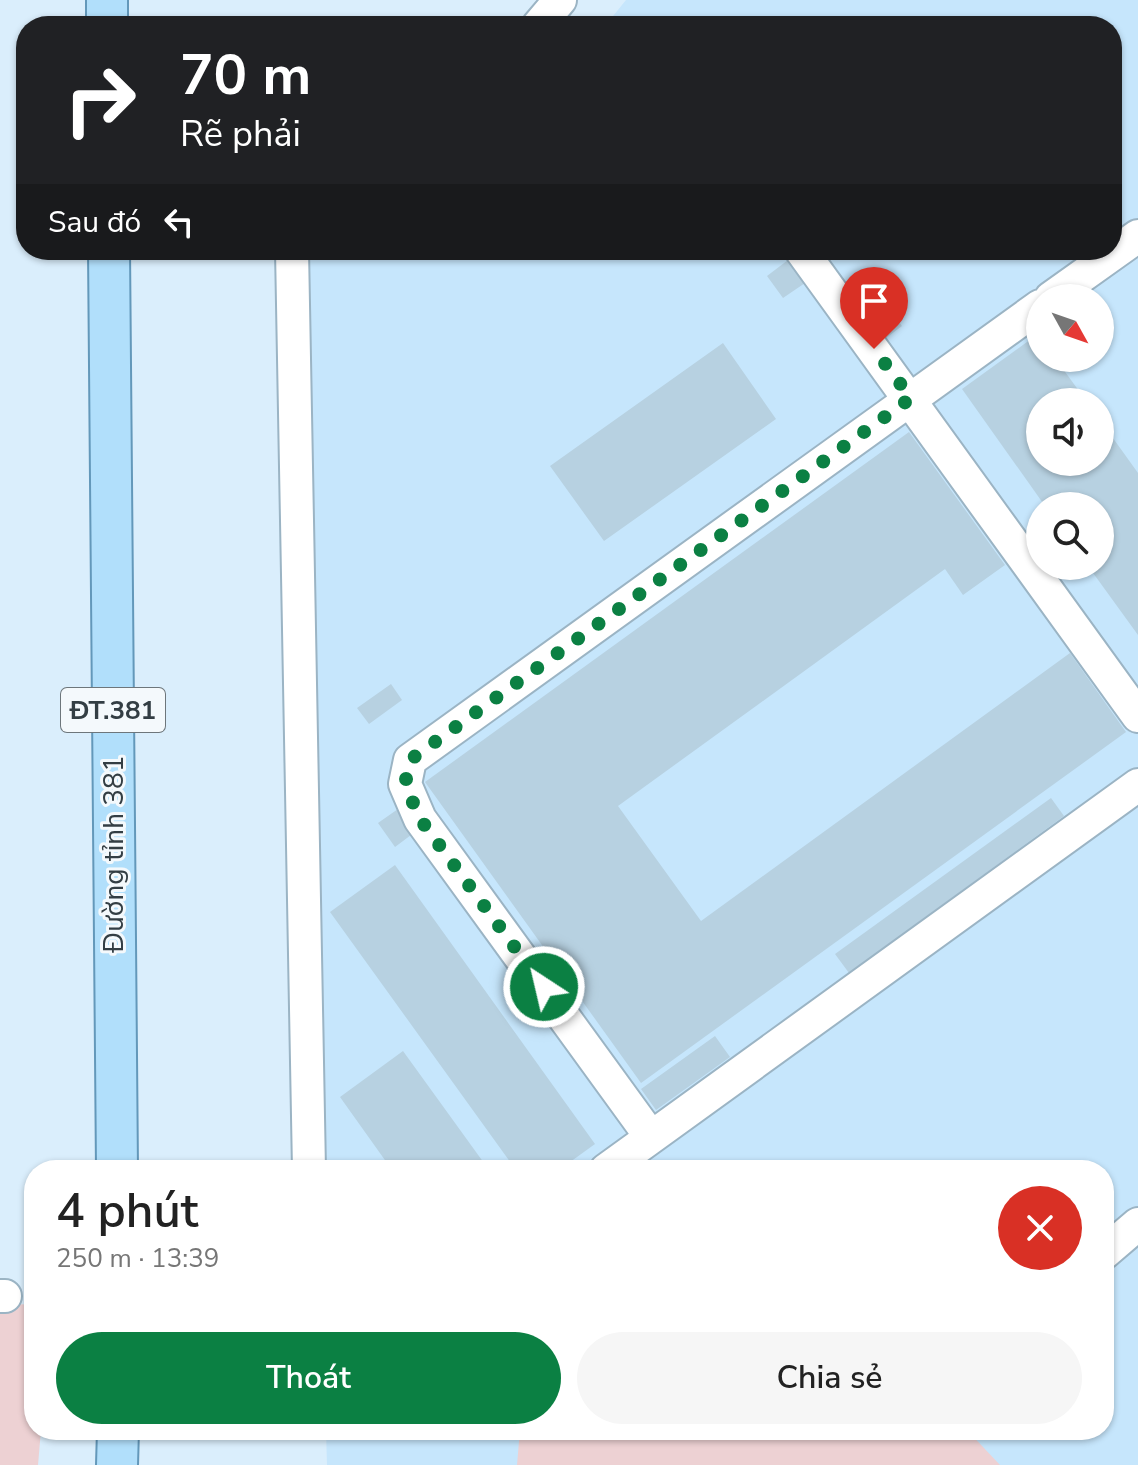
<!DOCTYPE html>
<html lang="vi">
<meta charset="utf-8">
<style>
body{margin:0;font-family:"Nunito Sans",sans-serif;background:#f6f6f6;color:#222;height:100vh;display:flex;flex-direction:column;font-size:30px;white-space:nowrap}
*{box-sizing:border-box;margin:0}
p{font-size:26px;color:#767676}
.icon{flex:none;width:44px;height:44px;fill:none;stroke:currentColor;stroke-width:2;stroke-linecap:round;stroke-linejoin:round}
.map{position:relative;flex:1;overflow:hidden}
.details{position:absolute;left:24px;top:1160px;width:1090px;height:280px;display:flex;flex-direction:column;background:#fff;border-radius:32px;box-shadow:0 2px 6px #0004}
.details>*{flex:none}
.guide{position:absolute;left:16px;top:16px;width:1106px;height:244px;border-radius:32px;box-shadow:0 2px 6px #0004;background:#202124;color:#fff;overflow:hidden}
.needle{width:52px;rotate:130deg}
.tools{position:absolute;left:1026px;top:284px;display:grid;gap:16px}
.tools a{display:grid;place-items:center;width:88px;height:88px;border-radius:50%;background:#fff;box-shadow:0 2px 6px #0004;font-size:40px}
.pin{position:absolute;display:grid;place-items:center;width:68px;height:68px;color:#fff;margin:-82px -34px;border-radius:50% 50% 50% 0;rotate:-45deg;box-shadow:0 0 8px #0007}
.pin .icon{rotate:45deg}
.me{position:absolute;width:88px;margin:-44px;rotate:325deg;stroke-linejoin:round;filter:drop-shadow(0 0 6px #0008)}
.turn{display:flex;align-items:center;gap:28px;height:168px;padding:0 32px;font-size:36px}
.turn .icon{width:104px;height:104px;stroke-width:2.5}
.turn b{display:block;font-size:56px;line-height:68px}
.then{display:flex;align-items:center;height:76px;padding:0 32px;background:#0003;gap:16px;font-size:30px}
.round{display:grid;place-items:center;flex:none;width:84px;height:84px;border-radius:42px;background:#f6f6f6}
.summary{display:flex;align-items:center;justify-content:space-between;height:136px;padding:0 32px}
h1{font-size:48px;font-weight:600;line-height:60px}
.primary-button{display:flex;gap:16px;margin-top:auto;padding:16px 32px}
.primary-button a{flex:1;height:92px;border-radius:48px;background:#0b8043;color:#fff;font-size:32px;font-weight:600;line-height:92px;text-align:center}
.primary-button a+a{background:#f6f6f6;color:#222}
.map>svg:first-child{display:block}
.built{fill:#c6e6fc;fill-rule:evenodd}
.green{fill:#edd1d3}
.building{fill:#b7d1e1}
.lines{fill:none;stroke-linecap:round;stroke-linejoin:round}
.minor-casing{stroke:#9bb4c4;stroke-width:36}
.major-casing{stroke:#6398ba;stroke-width:44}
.minor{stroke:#fff;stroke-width:32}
.major{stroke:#b1dffb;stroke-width:40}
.route{stroke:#0b8043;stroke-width:14;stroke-dasharray:0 25.2}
.labels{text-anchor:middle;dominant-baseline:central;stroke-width:6;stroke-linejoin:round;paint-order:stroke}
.shield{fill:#f4f9fc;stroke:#6d767b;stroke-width:2}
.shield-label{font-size:26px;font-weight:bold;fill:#333e44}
.street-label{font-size:28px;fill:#333e44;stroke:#f4f9fc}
</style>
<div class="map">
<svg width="1138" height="1465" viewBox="0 0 1138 1465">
<rect width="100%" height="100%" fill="#daeefc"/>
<path class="built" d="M 626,0 L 1138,0 L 1138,1465 L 327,1465 L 326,1430 L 1104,1430 L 1104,1170 L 314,1170 L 274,250 L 1112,250 L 1112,26 L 605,26 ZM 1040,298 L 1100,298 L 1100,358 L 1040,358 ZM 1040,402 L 1100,402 L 1100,462 L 1040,462 ZM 1040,506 L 1100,506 L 1100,566 L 1040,566 Z"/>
<path class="green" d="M 0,1303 L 34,1305 L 34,1430 L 41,1430 L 38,1465 L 0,1465 Z
M 520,1430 L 967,1430 L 1000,1465 L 517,1465 Z"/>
<path class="building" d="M 788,260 L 805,283 L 783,298 L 767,276 Z
M 879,294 L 902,326 L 886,338 L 863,306 Z
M 1038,334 L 1040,358 L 1055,358 L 1087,402 L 1040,402 L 1040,462 L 1100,462 L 1100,420 L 1138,473 L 1138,635 L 1088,566 L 1100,566 L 1100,506 L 1045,506 L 962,389 Z
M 723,343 L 776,419 L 604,541 L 550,466 Z
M 909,432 L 1005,565 L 963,595 L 945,569 L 618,806 L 701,921 L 1070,653 L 1126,732 L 641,1083 L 425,782 Z
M 391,684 L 402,700 L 369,724 L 357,708 Z
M 1051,798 L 1064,816 L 849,973 L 835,954 Z
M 398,809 L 415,832 L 395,847 L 378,823 Z
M 395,865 L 595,1144 L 559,1170 L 516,1170 L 330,912 Z
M 715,1036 L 730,1057 L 656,1110 L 641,1089 Z
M 403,1051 L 489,1170 L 392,1170 L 340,1097 Z"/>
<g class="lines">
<defs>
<path id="minor" d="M 538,26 L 560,0
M 292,250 L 309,1170
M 801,250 L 1138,716
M 1051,298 L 1138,236
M 651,1137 L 420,819 L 405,784 L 410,760 L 1040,306
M 606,1170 L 1138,785
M 1104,1253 L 1138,1224
M 0,1296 L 5,1296"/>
<path id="major" d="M 107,0 L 107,26
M 109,250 L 117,1170
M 117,1465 L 118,1430"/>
</defs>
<use href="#minor" class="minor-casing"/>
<use href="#major" class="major-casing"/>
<use href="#minor" class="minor"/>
<use href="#major" class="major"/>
</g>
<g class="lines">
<path class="route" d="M 544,987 L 420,819 L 405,784 L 410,760 L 911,398 L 874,349"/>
</g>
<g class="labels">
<rect class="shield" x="61" y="688" width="104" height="44" rx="6"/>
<g class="shield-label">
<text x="113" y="710">ĐT.381</text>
</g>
<g class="street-label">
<text transform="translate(114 854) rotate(-90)">Đường tỉnh 381</text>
</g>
</g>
</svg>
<div class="tools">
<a><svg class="needle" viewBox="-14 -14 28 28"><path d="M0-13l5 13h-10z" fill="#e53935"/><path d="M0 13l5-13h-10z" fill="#767676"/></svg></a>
<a><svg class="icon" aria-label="sound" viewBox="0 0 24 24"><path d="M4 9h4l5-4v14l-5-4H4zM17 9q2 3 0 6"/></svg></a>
<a><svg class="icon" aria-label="search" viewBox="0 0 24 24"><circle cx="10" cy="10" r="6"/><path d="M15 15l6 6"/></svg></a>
</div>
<div class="pin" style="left:874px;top:349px;background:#d93025"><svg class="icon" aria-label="arrive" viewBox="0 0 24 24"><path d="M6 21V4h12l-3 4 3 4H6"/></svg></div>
<svg class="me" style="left:544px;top:987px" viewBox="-20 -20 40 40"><circle r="17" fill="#0b8043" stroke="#fff" stroke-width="3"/><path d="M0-11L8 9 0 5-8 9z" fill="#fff"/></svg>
<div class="guide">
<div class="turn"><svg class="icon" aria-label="right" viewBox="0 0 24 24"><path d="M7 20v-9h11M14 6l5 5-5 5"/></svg><div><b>70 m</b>Rẽ phải</div></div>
<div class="then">Sau đó<svg class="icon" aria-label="left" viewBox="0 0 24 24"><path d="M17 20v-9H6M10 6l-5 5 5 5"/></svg></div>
</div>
<section class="details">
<div class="summary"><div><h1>4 phút</h1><p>250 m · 13:39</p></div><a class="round" style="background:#d93025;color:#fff"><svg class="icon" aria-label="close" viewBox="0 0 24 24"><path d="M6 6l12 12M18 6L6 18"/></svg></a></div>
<div class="primary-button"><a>Thoát</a><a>Chia sẻ</a></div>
</section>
</div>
